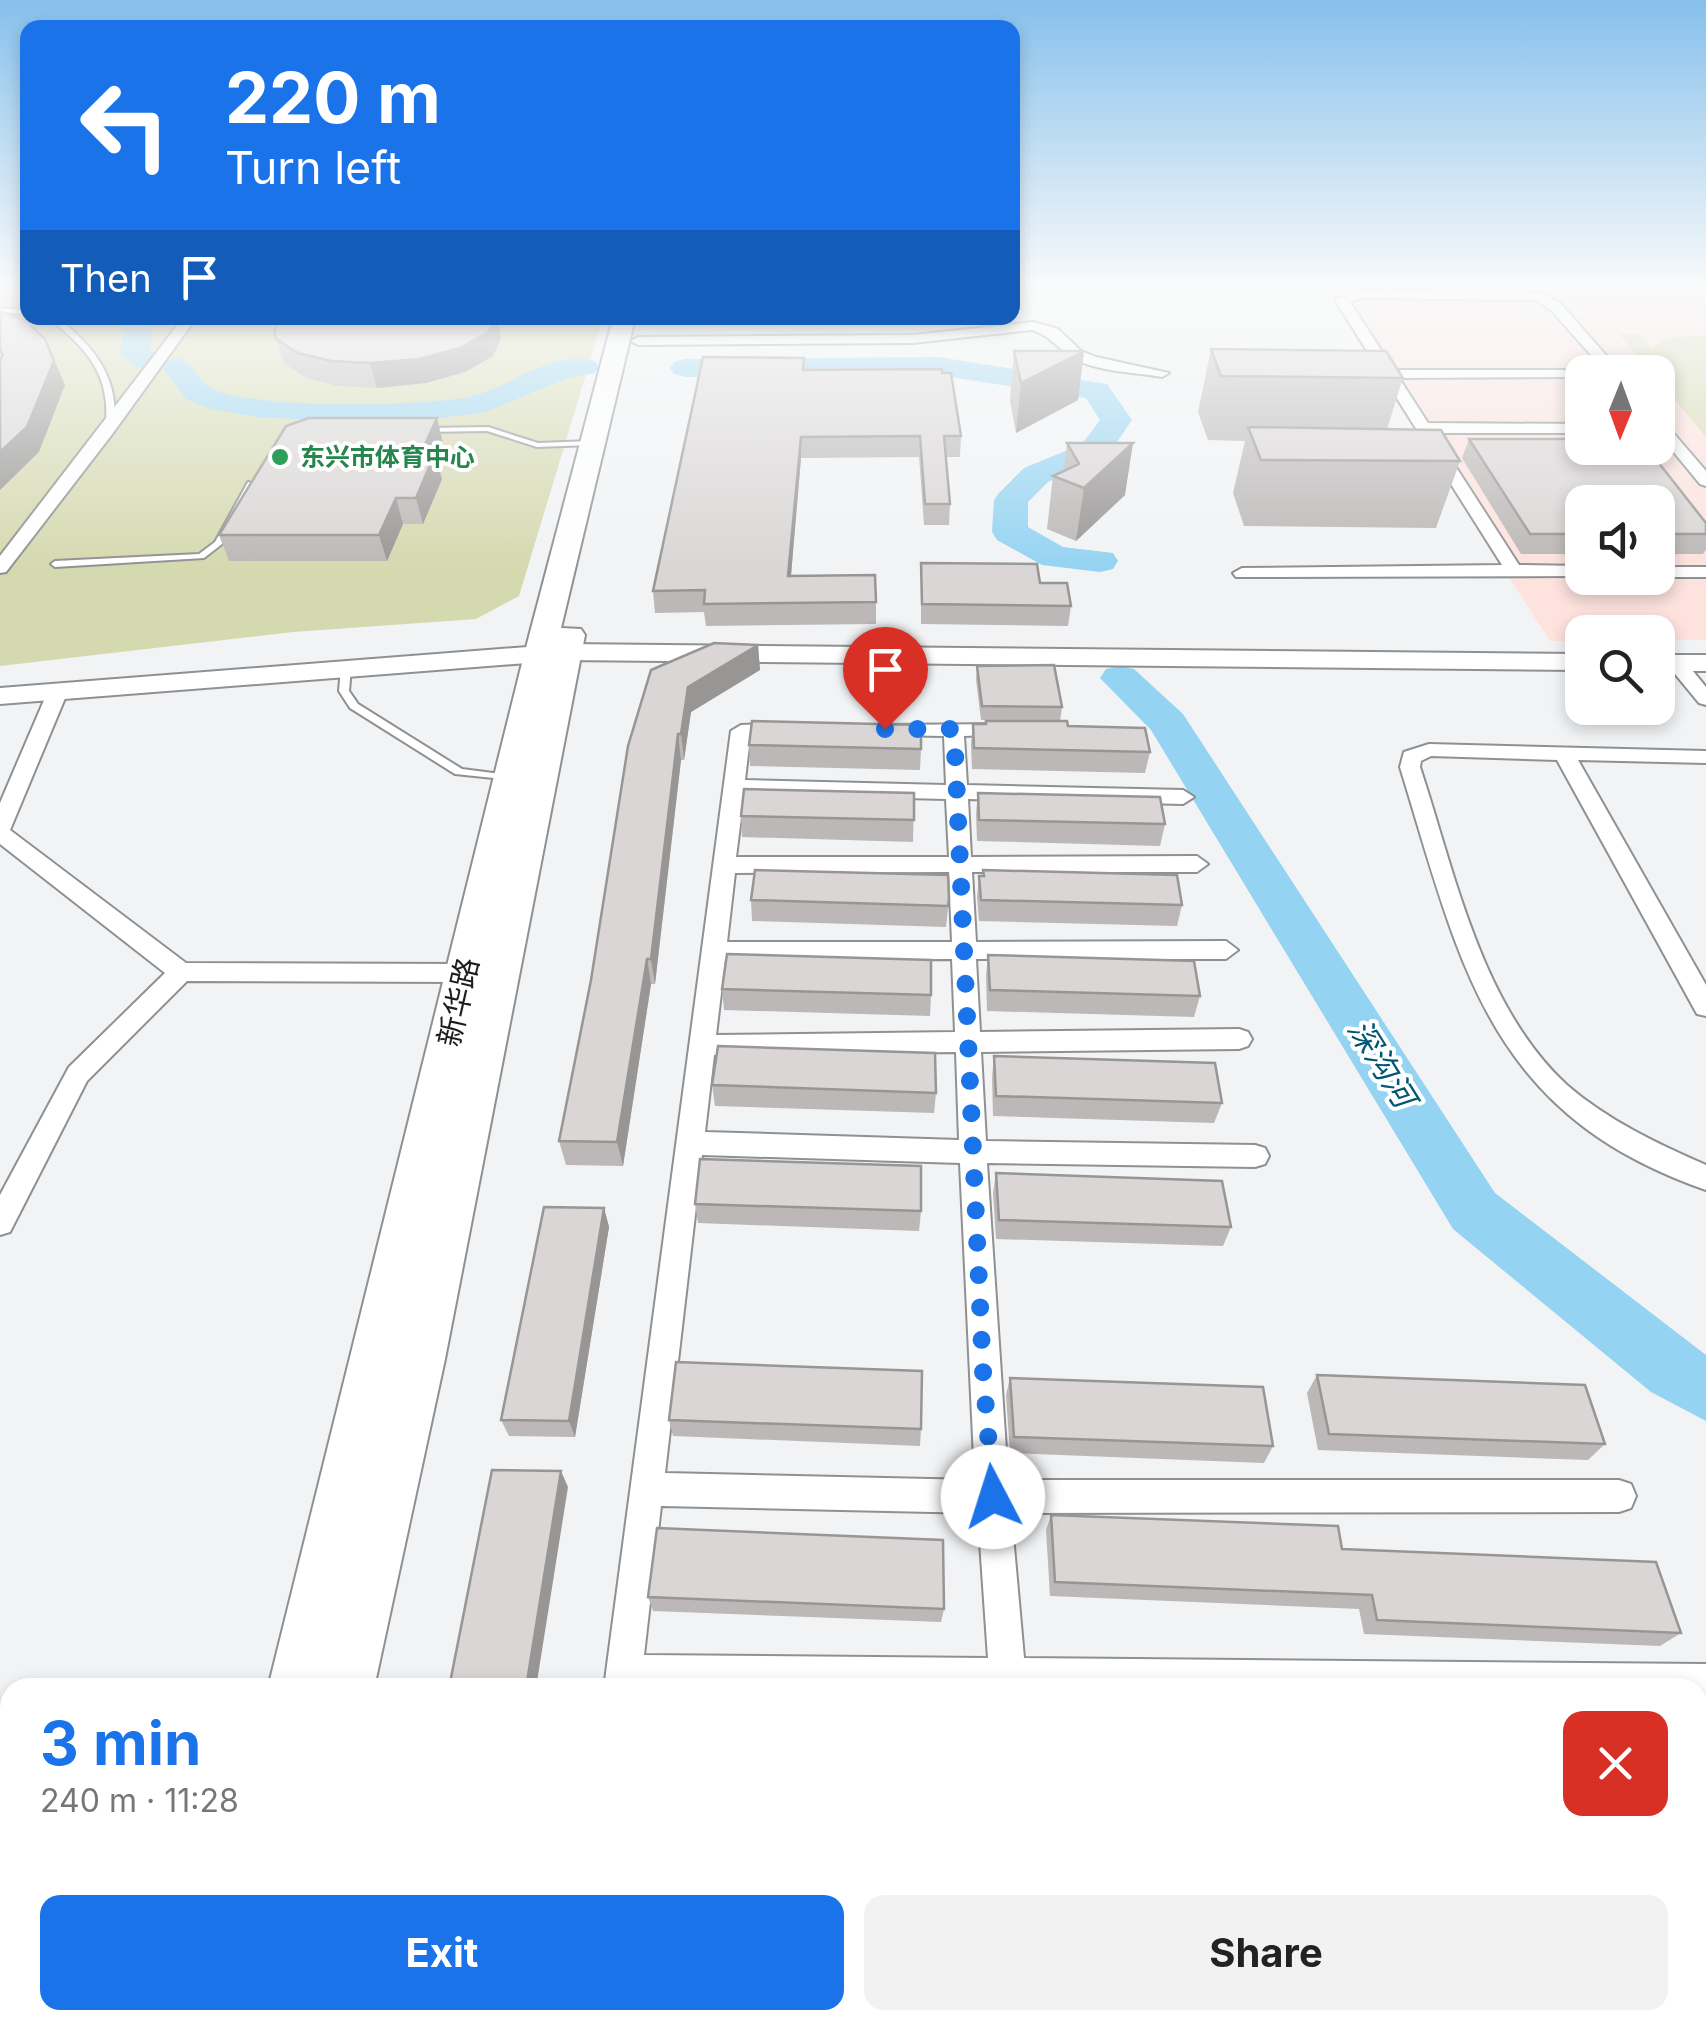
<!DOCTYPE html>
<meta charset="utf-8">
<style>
body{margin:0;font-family:Inter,"Noto Sans SC",sans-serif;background:#f2f2f2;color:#222;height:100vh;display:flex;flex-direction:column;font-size:38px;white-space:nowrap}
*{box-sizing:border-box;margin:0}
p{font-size:32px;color:#767676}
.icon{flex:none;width:55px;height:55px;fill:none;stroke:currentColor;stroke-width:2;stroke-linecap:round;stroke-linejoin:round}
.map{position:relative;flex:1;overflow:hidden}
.sheet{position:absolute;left:0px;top:1678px;width:1708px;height:352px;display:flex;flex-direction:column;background:#fff;border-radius:30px 30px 0 0;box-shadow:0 5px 15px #0003}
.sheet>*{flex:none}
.guide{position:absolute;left:20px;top:20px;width:1000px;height:305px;border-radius:20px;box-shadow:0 5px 15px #0003;background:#1a73e8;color:#fff;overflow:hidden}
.needle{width:65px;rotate:181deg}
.buttons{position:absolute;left:1565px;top:355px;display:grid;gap:20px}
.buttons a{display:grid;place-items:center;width:110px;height:110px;border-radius:20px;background:#fff;box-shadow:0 5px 15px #0003;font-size:50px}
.pin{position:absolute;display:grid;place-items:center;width:85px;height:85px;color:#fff;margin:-102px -42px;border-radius:50% 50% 50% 0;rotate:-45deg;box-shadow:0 0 10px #0007}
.pin .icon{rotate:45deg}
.me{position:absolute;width:110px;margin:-55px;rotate:355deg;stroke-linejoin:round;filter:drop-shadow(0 0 8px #0008)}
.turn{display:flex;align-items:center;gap:35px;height:210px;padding:0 40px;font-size:45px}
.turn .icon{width:130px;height:130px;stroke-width:2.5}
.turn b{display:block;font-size:70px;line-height:85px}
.then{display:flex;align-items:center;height:95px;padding:0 40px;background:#0003;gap:20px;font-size:38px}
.round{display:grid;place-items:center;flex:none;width:105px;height:105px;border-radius:20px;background:#f2f2f2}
.head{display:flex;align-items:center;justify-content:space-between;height:170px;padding:0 40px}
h1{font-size:60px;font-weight:700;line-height:75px;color:#1a73e8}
.cta{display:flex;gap:20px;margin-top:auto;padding:20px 40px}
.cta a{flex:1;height:115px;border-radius:20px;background:#1a73e8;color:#fff;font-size:40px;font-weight:700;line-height:115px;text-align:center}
.cta a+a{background:#f2f2f2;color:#222}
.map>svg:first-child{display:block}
.education{fill:#fde2dd;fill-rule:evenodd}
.green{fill:#d5d9af}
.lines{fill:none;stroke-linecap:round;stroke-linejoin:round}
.river{fill:#94d3f2;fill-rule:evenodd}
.lane-casing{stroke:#8e9092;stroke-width:4}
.street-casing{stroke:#8e9092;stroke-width:4}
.secondary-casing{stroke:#8e9092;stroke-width:4}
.primary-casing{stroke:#8e9092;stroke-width:4}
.lane{fill:#fff;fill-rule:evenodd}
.street{fill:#fff;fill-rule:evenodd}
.secondary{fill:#fff;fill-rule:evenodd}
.primary{fill:#fff;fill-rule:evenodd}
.wall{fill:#bbb8b7}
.shaded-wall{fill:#989695}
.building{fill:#d9d6d5;stroke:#989695;stroke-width:2.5}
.route{stroke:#1a73e8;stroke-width:18;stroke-dasharray:0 32.4}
.leisure-dot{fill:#2e9e5b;stroke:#fff;stroke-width:4}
.labels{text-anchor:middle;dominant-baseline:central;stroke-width:8;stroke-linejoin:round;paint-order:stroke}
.far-leisure-label{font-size:25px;font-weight:bold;fill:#27864d;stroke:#fff;text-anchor:start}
.street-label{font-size:30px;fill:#1d1e1e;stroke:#fff}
.water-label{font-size:32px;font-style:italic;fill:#005774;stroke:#fff}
</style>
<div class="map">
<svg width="1706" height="2029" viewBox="0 0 1706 2029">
<rect width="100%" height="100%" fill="#f1f3f5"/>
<path class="education" d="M 1322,286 L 1706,286 L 1706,640 L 1658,640 L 1658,632 L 1582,632 L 1582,641 L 1550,641 ZM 1582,372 L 1658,372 L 1658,448 L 1582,448 ZM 1582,502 L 1658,502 L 1658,578 L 1582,578 Z"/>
<path class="green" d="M 0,286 L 27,286 L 28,318 L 603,318 L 519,596 L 476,619 L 293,632 L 0,666 Z
M 1619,334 L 1639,334 L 1651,348 C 1666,335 1687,336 1706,336 L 1706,437 L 1658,380 L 1658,372 L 1651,372 Z"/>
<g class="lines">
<path class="river" d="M 117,318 L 145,318 L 152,334 L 150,350 L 161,362 L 156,368 L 136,368 L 120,352 L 124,334 Z
M 938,357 L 1107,384 L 1132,420 L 1106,458 L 1048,482 L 1028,502 L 1028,527 L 1063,547 L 1113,553 L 1118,561 L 1113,569 L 1100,572 L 1042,565 L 997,540 L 992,532 L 994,500 L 999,493 L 1024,468 L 1082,444 L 1100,420 L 1086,398 L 938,375 L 685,377 L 674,374 L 670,368 L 674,362 L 685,359 Z
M 177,358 C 195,363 199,384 217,391 C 268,409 408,406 463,398 C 508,391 547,349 595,361 L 599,367 L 595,373 L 568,378 L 485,412 L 428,420 L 342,421 L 256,417 L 212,409 L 187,400 L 162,367 L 166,361 Z
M 1120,666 L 1134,669 L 1183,714 L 1495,1193 L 1706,1355 L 1706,1421 L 1651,1392 L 1453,1229 L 1151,730 L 1100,678 L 1106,669 Z"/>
<defs>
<path id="lane" d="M 0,308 L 28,310 L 28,314 L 0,312 Z
M 49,318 C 60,318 67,325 75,333 C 101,356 120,389 113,425 L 106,423 C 110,372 85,348 49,318 Z
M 488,427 L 538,443 L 591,441 L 595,443 L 591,445 L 537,447 L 487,431 L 427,432 L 423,430 L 427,428 Z
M 248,482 L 255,484 L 222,544 L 204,558 L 55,567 L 51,564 L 55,561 L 199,554 L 215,542 Z
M 346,665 L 351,668 L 349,691 L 358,704 L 462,769 L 509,775 L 513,776 L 513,780 L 455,774 L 350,708 L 339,691 L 341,668 Z"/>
<path id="street" d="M 1360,290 L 1544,293 L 1561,304 L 1618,369 L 1620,372 L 1606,372 L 1551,310 L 1536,300 L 1361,298 L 1350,302 L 1394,370 L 1587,370 L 1582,377 L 1399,378 L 1428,423 L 1582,424 L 1582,433 L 1434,433 L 1519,565 L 1582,566 L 1582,576 L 1236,577 L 1233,573 L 1242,568 L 1502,565 L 1335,300 Z
M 183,318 L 196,318 L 113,433 L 6,572 L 0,573 L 0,556 Z
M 1033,322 L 1058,329 L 1081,351 L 1096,357 L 1169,373 L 1162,377 C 1134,372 1097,372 1073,358 C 1057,348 1051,336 1032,330 L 913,343 L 638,345 L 631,341 L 638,337 L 913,335 Z
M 1658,419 L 1663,421 L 1706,471 L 1706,486 L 1700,484 L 1658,433 Z
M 1658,567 L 1706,567 L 1706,577 L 1658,577 Z
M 1676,657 L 1683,659 L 1706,687 L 1706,705 L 1699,703 L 1666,663 Z
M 58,685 L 68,691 L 10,830 L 186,963 L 465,964 L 477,973 L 465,982 L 187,981 L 87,1081 L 10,1232 L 0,1235 L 0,1195 L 69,1067 L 165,973 L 0,844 L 0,803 L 48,691 Z
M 782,723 L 792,729 L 789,733 L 750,737 L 745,780 L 946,785 L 944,736 L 887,735 L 877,729 L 880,725 L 1007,724 L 1017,730 L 1014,734 L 964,736 L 967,785 L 1183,790 L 1194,797 L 1183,804 L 968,799 L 971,857 L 1197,856 L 1208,864 L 1197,872 L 972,872 L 976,942 L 1226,941 L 1238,950 L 1226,959 L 976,959 L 980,1032 L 1239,1029 L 1248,1032 L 1252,1039 L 1248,1046 L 1239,1049 L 981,1052 L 986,1141 L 1255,1145 L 1265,1148 L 1269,1156 L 1265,1164 L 1255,1167 L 987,1163 L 1008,1480 L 1619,1480 L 1631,1484 L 1636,1496 L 1631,1508 L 1619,1512 L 1011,1513 L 1024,1658 L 1706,1664 L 1706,1700 L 1698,1700 L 1698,1688 L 604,1688 L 731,731 L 741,725 ZM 744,794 L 946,799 L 949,857 L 736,857 ZM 949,872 L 952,942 L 727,942 L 735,873 ZM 952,959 L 955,1032 L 716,1035 L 725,960 ZM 956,1052 L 959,1140 L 705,1132 L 714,1055 ZM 702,1155 L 960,1163 L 975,1480 L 665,1473 ZM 661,1506 L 978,1513 L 988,1658 L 644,1655 Z
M 1429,744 L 1706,751 L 1706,763 L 1578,760 L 1706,985 L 1706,1016 L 1697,1014 L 1557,760 L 1431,756 L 1421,761 L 1420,767 C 1455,873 1481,1006 1567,1085 C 1607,1120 1658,1144 1706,1165 L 1706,1190 C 1487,1114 1461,965 1400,767 L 1404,752 Z
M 1698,1884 L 1706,1884 L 1706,1924 L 1698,1924 Z
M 559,2020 L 601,2020 L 600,2029 L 558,2029 Z
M 1013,2020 L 1055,2020 L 1055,2029 L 1013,2029 Z"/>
<path id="secondary" d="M 566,644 L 1582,654 L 1582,670 L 566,660 L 0,704 L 0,688 Z
M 1658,655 L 1706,655 L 1706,671 L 1658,671 Z"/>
<path id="primary" d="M 613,318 L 635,318 L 561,628 L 581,629 L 585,635 L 445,1359 L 374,1688 L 268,1688 L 523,659 Z
M 181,2020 L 303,2020 L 302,2029 L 177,2029 Z"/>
</defs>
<use href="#lane" class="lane-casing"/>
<use href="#street" class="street-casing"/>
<use href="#secondary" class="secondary-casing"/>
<use href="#primary" class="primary-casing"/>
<use href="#lane" class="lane"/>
<use href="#street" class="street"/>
<use href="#secondary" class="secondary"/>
<use href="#primary" class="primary"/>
</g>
<path class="wall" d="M 274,331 L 501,338 L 493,356 L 465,372 L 426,383 L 377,388 L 338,386 L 306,378 L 284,363 Z
M 1211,349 L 1403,378 L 1387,429 L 1460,461 L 1436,528 L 1244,526 L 1233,493 L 1245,441 L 1208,440 L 1198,412 Z
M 1014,351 L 1084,351 L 1078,400 L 1016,433 L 1010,401 Z
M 804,370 L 961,436 L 960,457 L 946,457 L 950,504 L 949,525 L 924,525 L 919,457 L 801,458 L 791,576 L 876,602 L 876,624 L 706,626 L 704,612 L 655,613 L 653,591 Z
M 1469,439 L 1582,439 L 1582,448 L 1647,448 L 1706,523 L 1706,549 L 1703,554 L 1658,554 L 1658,502 L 1582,502 L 1582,554 L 1521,554 L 1462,458 Z
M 443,443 L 436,458 L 442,479 L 423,524 L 403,524 L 387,561 L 229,561 L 219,535 Z
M 1067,443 L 1125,495 L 1076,541 L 1047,529 L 1053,476 L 1064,471 Z
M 921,563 L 1071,606 L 1068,626 L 921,624 Z
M 758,645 L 760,670 L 691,712 L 684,760 L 681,760 L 655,984 L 651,984 L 623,1166 L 566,1165 L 559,1141 L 591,980 L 628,746 Z
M 977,666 L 1062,707 L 1060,721 L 1068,726 L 1150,752 L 1145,773 L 972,769 L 971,744 L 973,724 L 1044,721 L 981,720 L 976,680 Z
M 749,745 L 921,749 L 920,770 L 750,766 Z
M 914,793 L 913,842 L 742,837 L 741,816 Z
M 978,793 L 1165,824 L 1160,846 L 977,841 L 976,814 Z
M 983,870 L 1182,905 L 1177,926 L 979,921 L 977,897 L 979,876 L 983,876 Z
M 949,899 L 946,927 L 752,921 L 751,900 Z
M 988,955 L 1200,996 L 1194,1017 L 987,1011 L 986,976 Z
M 722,989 L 931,995 L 930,1016 L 724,1010 Z
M 994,1056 L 1222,1103 L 1214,1123 L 993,1116 L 992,1077 Z
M 712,1085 L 936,1093 L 934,1113 L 715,1106 Z
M 996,1173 L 1231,1227 L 1223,1246 L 996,1239 L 993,1193 Z
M 695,1204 L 921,1211 L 919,1231 L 698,1223 Z
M 604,1208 L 609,1227 L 575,1437 L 509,1436 L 501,1420 Z
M 1317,1375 L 1605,1444 L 1588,1460 L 1318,1450 L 1307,1393 Z
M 1010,1378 L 1273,1446 L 1264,1463 L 1010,1453 L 1006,1395 Z
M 669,1420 L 921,1429 L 920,1446 L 673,1436 Z
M 1051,1515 L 1342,1549 L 1681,1633 L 1660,1646 L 1364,1634 L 1359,1609 L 1050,1596 L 1046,1530 Z
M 648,1597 L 944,1609 L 941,1622 L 653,1611 Z
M 1698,1758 L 1706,1760 L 1706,1851 L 1698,1851 Z
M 1059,2020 L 1420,2020 L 1422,2029 L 1058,2029 Z
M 1474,2020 L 1698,2020 L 1706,2029 L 1476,2029 Z"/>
<path class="shaded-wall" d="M 495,318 L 497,318 L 501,338 L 493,356 L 465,372 L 426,383 L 377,388 L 370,363 Z
M 45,339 L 65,385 L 39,452 L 0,490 L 0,452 Z
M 1084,351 L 1078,400 L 1016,433 L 1021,383 Z
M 437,418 L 443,443 L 436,458 L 442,479 L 423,524 L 416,498 L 421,453 Z
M 801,437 L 801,458 L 789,598 L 788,576 Z
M 1133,443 L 1125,495 L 1076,541 L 1084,488 Z
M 396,498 L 403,524 L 387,561 L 379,535 Z
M 758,645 L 760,670 L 691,712 L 684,760 L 681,734 L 688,687 Z
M 678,734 L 681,760 L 655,984 L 651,959 Z
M 647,959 L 651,984 L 623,1166 L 617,1142 Z
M 604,1208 L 609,1227 L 575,1437 L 569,1421 Z
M 561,1471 L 568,1487 L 536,1688 L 526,1688 Z
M 484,2020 L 499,2020 L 499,2029 L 484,2029 Z"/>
<path class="building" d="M 0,312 L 25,320 L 45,339 L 54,361 L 27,427 L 0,452 L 0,360 L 3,355 L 0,350 Z
M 283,318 L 495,318 L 488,332 L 460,348 L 420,359 L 370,363 L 331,361 L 298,353 L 276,339 L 274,331 L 278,321 Z
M 1211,349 L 1386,351 L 1403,378 L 1221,376 Z
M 1014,351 L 1084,351 L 1021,383 Z
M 703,357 L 804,358 L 803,370 L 942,369 L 942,373 L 951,373 L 961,436 L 944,436 L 950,504 L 925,504 L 920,436 L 801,437 L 788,576 L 875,575 L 876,602 L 704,604 L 705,590 L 653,591 Z
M 309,418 L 437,418 L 421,453 L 435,453 L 416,498 L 396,498 L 379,535 L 219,535 L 286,426 Z
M 1248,427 L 1441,430 L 1460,461 L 1261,460 Z
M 1469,439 L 1582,439 L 1582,448 L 1647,448 L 1706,523 L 1706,534 L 1658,534 L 1658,502 L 1582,502 L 1582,534 L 1530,534 Z
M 1067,443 L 1133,443 L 1084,488 L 1053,476 L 1079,464 Z
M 921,563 L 1037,564 L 1040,583 L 1067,583 L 1071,606 L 922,604 Z
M 714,643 L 758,645 L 688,687 L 681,734 L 678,734 L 651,959 L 647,959 L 617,1142 L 559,1141 L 591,980 L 628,746 L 651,670 Z
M 1054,665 L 1062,707 L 982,706 L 977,666 Z
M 752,721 L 921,725 L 921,749 L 749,745 Z
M 986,721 L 1067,721 L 1068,726 L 1145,728 L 1150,752 L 974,748 L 973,724 L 986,724 Z
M 744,789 L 914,793 L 914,820 L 741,816 Z
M 978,793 L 1160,797 L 1165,824 L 979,820 Z
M 755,870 L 948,875 L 949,899 L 948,906 L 751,900 Z
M 983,870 L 1177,875 L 1182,905 L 981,900 L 979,876 L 984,876 Z
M 727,954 L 931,960 L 931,995 L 722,989 Z
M 988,955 L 1194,961 L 1200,996 L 990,990 Z
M 718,1046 L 935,1053 L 936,1093 L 712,1085 Z
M 994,1056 L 1215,1063 L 1222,1103 L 996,1096 Z
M 700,1159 L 921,1166 L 921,1211 L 695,1204 Z
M 996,1173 L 1222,1181 L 1231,1227 L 999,1220 Z
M 544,1207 L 604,1208 L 569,1421 L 501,1420 Z
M 676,1362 L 922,1371 L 921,1429 L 669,1420 Z
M 1317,1375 L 1585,1385 L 1605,1444 L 1329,1434 Z
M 1010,1378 L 1263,1387 L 1273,1446 L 1014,1437 Z
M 492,1470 L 561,1471 L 526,1688 L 449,1688 Z
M 1051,1515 L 1338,1526 L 1342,1549 L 1656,1562 L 1681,1633 L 1377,1620 L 1372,1595 L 1055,1582 Z
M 657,1528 L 943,1540 L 944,1609 L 648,1597 Z
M 1698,1758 L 1705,1758 L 1706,1760 L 1706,1842 L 1698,1841 Z
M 1698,1956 L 1706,1956 L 1706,2029 L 1503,2029 L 1501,2020 L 1698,2020 Z
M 402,2020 L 484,2020 L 484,2029 L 401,2029 Z
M 593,2020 L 942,2020 L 942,2029 L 581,2029 L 593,2025 Z
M 1067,2020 L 1420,2020 L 1422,2029 L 1060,2029 L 1066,2027 Z"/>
<linearGradient id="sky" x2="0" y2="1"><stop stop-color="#86c0ec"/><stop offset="0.5" stop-color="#f9fafa"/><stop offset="1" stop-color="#f9fafa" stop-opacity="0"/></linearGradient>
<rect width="1706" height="570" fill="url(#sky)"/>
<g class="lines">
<path class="route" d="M 885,729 L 954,729 L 983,1371 L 993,1497"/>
</g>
<circle class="leisure-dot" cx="280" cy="457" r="10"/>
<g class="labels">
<g class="far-leisure-label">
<text x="300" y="457">东兴市体育中心</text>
</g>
<g class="street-label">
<text transform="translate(458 1002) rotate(-77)">新华路</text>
</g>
<g class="water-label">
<text transform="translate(1382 1063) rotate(58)">深沟河</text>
</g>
</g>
</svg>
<div class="buttons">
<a><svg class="needle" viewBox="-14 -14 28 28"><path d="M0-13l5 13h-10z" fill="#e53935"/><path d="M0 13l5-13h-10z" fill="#767676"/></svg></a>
<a><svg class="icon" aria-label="sound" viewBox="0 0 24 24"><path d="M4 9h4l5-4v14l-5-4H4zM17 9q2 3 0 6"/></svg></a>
<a><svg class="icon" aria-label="search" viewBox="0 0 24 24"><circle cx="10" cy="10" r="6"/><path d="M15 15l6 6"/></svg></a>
</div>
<div class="pin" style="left:885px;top:729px;background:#d93025"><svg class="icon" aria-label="arrive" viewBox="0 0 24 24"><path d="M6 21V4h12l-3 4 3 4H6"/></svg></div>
<svg class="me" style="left:993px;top:1497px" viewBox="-20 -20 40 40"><circle r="19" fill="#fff"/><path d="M0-13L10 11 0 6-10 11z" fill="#1a73e8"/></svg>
<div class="guide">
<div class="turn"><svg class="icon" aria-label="left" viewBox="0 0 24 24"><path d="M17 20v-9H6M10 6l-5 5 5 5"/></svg><div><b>220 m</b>Turn left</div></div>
<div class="then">Then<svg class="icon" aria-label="arrive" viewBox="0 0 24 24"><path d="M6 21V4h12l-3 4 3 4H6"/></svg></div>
</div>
<section class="sheet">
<div class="head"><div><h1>3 min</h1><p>240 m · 11:28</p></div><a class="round" style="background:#d93025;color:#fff"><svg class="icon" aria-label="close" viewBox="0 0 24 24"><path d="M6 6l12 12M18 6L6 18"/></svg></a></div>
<div class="cta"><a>Exit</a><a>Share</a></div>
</section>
</div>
